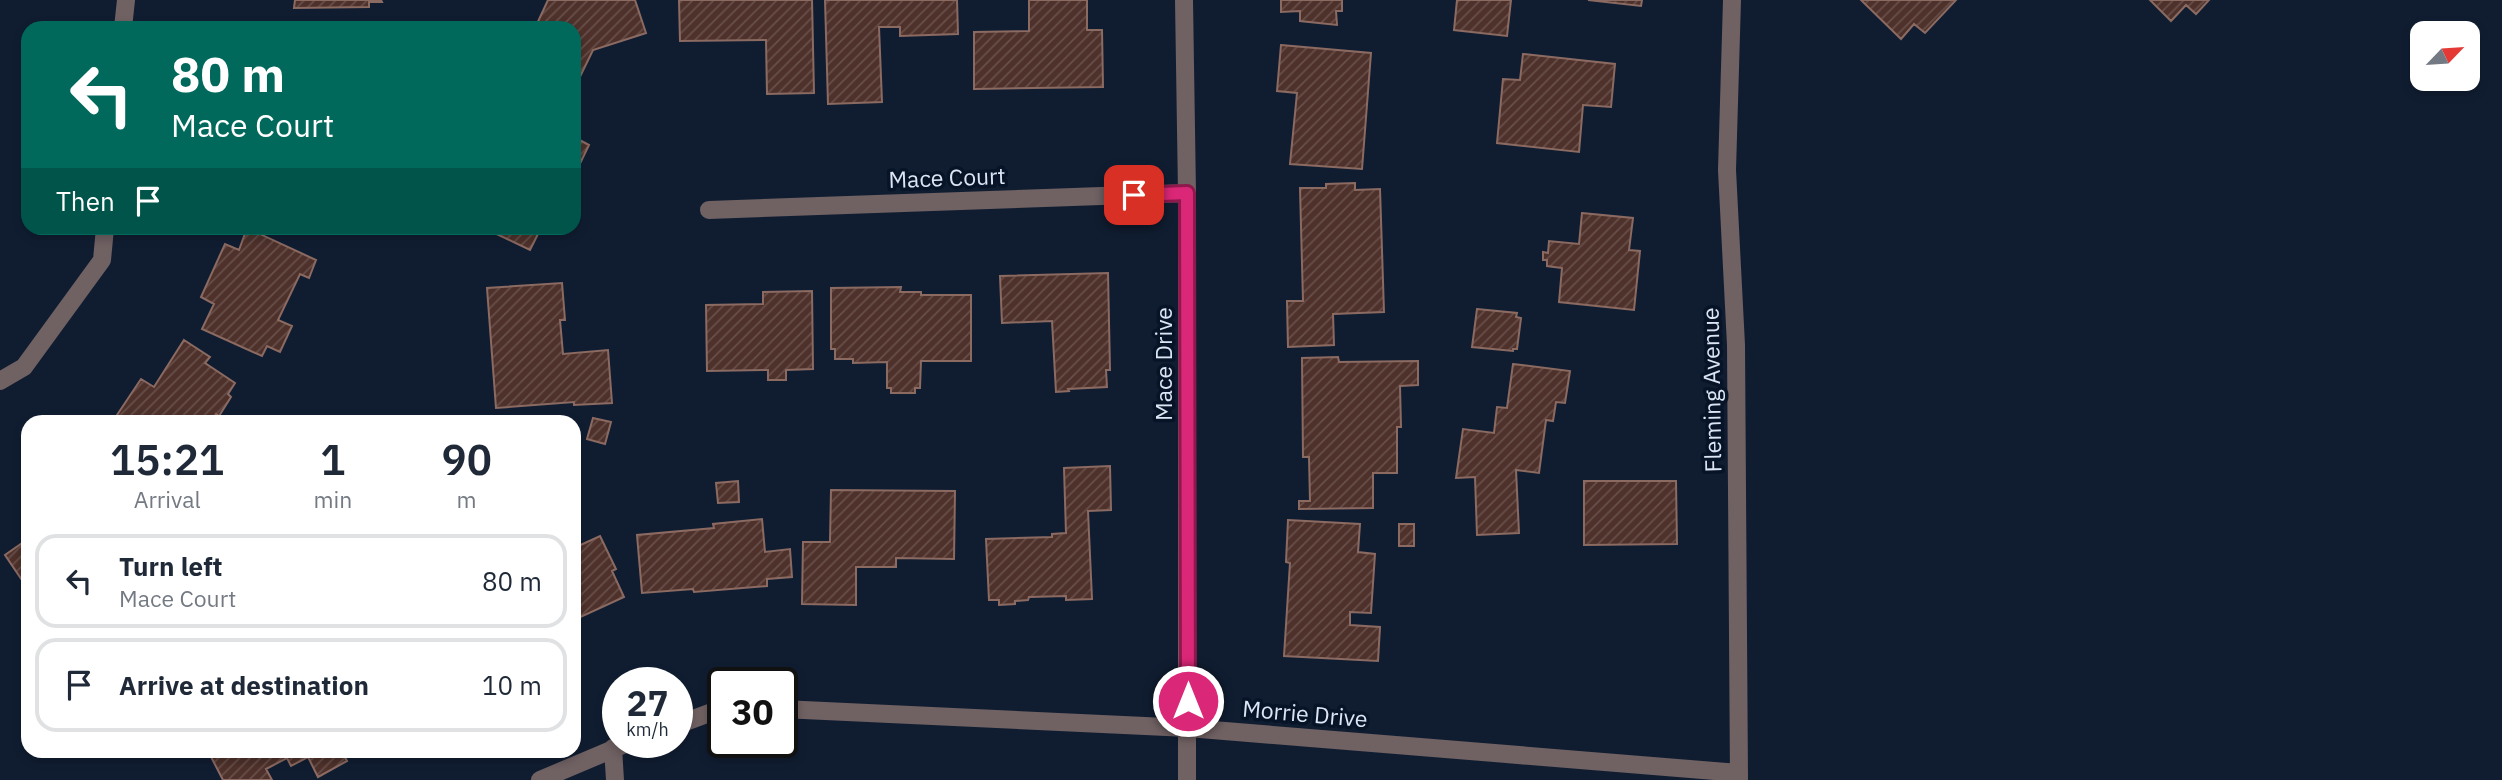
<!DOCTYPE html>
<style>
body{margin:0;font-family:"IBM Plex Sans",sans-serif;background:#f6f6f7;color:#1f2937;height:100vh;display:flex;flex-direction:column;font-size:26px;white-space:nowrap}
*{box-sizing:border-box;margin:0}
p{font-size:23px;color:#747a83}
.icon{flex:none;width:38px;height:38px;fill:none;stroke:currentColor;stroke-width:2;stroke-linecap:round;stroke-linejoin:round}
.map{position:relative;flex:1;overflow:hidden}
.drawer{position:absolute;left:21px;top:415px;width:560px;height:343px;display:flex;flex-direction:column;background:#fff;border-radius:21px;box-shadow:0 4px 10px #0003}
.drawer>*{flex:none}
.banner{position:absolute;left:21px;top:21px;width:560px;height:214px;border-radius:21px;box-shadow:0 4px 10px #0003;background:#00695c;color:#fff;overflow:hidden}
.needle{width:46px;rotate:65deg}
.fabs{position:absolute;left:2410px;top:21px;display:grid;gap:14px}
.fabs a{display:grid;place-items:center;width:70px;height:70px;border-radius:14px;background:#fff;box-shadow:0 4px 10px #0003;font-size:35px}
.speed{position:absolute;left:602px;top:667px;display:flex;gap:14px;font-size:35px;font-weight:700;text-align:center}
.speed>*{display:grid;place-content:center;width:91px;height:91px;border-radius:50%;background:#fff;box-shadow:0 4px 10px #0003;line-height:1}
.speed small{font-size:18px;font-weight:400}
.speed .limit{border:4px solid #111;border-radius:10px;background:#fff;color:#111}
.pin{position:absolute;display:grid;place-items:center;width:60px;height:60px;color:#fff;margin:-30px;border-radius:14px;box-shadow:0 4px 10px #0006}
.me{position:absolute;width:77px;margin:-38px;rotate:0deg;stroke-linejoin:round;filter:drop-shadow(0 0 5px #0008)}
.turn{display:flex;align-items:center;gap:24px;height:147px;padding:0 35px;font-size:32px}
.turn .icon{width:91px;height:91px;stroke-width:2.5}
.turn b{display:block;font-size:49px;line-height:60px}
.then{display:flex;align-items:center;height:66px;padding:0 35px;background:#0003;gap:14px;font-size:26px}
.eta{display:flex;justify-content:space-evenly;align-items:center;height:119px;text-align:center}
.eta b{font-size:42px;font-weight:600;line-height:49px}
ul{padding:0;list-style:none}
li{display:flex;align-items:center;gap:21px;height:94px;margin:0 14px 10px;padding:0 21px;border:4px solid #e0e1e3;border-radius:21px}
li div{flex:1}
li b{display:block;font-size:26px}
li em{font-style:normal}
.map>svg:first-child{display:block}
.building{fill:url(#building-hatch);stroke:#8b6a62;stroke-width:2}
.lines{fill:none;stroke-linecap:round;stroke-linejoin:round}
.minor{stroke:#706163;stroke-width:18}
.route-casing{stroke:#8e194d;stroke-width:18}
.route{stroke:#db2777;stroke-width:12}
.labels{text-anchor:middle;dominant-baseline:central;stroke-width:7;stroke-linejoin:round;paint-order:stroke}
.street-label{font-size:23px;fill:#dce5f4;stroke:#071427}
</style>
<div class="map">
<svg width="2502" height="780" viewBox="0 0 2502 780">
<defs>
<pattern id="building-hatch" width="6" height="6" patternUnits="userSpaceOnUse" patternTransform="scale(1.75)"><rect width="6" height="6" fill="#4e312a"/><path d="M-1 1l2-2M0 6l6-6M5 7l2-2" fill="none" stroke="#674f4a"/></pattern>
</defs>
<rect width="100%" height="100%" fill="#101d31"/>
<path class="building" d="M 295,0 L 381,0 L 382,2 L 369,2 L 369,7 L 294,8 Z
M 548,0 L 635,0 L 646,33 L 593,50 L 574,89 L 574,28 L 535,28 Z
M 679,0 L 812,0 L 814,93 L 767,94 L 766,40 L 680,41 Z
M 825,0 L 957,0 L 958,34 L 900,36 L 900,27 L 879,27 L 882,102 L 828,104 Z
M 1029,0 L 1087,0 L 1087,30 L 1102,30 L 1103,87 L 974,89 L 974,32 L 1029,31 Z
M 1281,0 L 1342,0 L 1342,11 L 1336,11 L 1337,25 L 1300,21 L 1300,11 L 1281,12 Z
M 1457,0 L 1511,0 L 1507,36 L 1454,30 Z
M 1588,0 L 1642,0 L 1641,6 Z
M 1861,0 L 1956,0 L 1925,33 L 1914,24 L 1901,39 Z
M 2150,0 L 2209,0 L 2196,14 L 2186,5 L 2171,21 Z
M 1281,45 L 1371,53 L 1362,169 L 1290,164 L 1297,93 L 1277,91 Z
M 1523,54 L 1615,64 L 1611,107 L 1583,105 L 1579,152 L 1497,143 L 1503,79 L 1520,80 Z
M 574,137 L 589,145 L 574,176 Z
M 1355,183 L 1355,190 L 1380,189 L 1384,312 L 1333,314 L 1334,345 L 1288,347 L 1287,301 L 1303,301 L 1300,188 L 1326,188 L 1326,184 Z
M 1582,213 L 1633,218 L 1629,250 L 1640,251 L 1634,310 L 1559,302 L 1562,268 L 1547,266 L 1547,260 L 1543,260 L 1543,252 L 1548,253 L 1549,241 L 1579,244 Z
M 247,228 L 316,260 L 309,278 L 300,274 L 278,320 L 292,326 L 280,352 L 267,346 L 262,356 L 202,329 L 214,304 L 201,297 L 225,244 L 239,250 Z
M 484,228 L 541,228 L 530,250 Z
M 1108,273 L 1110,370 L 1106,370 L 1107,387 L 1068,389 L 1069,391 L 1056,392 L 1052,321 L 1002,323 L 1000,276 Z
M 562,283 L 565,320 L 560,320 L 563,354 L 608,350 L 612,403 L 574,405 L 574,402 L 496,408 L 487,288 Z
M 901,287 L 900,292 L 921,292 L 921,295 L 971,295 L 971,361 L 921,361 L 920,388 L 915,388 L 915,393 L 891,393 L 891,388 L 887,388 L 887,362 L 853,363 L 853,359 L 835,359 L 835,349 L 831,349 L 831,288 Z
M 812,291 L 813,369 L 786,370 L 786,380 L 768,380 L 768,370 L 707,371 L 706,305 L 763,304 L 763,292 Z
M 1477,309 L 1517,313 L 1516,317 L 1521,318 L 1517,349 L 1513,349 L 1513,351 L 1472,347 Z
M 184,340 L 210,357 L 205,363 L 235,383 L 228,394 L 231,397 L 219,416 L 216,414 L 212,422 L 113,421 L 141,379 L 154,387 Z
M 1338,357 L 1339,362 L 1418,361 L 1418,385 L 1400,386 L 1401,427 L 1397,427 L 1397,473 L 1373,473 L 1373,508 L 1299,509 L 1299,501 L 1310,501 L 1309,457 L 1303,457 L 1302,358 Z
M 1513,364 L 1570,371 L 1565,403 L 1556,402 L 1553,421 L 1546,420 L 1539,473 L 1516,470 L 1519,533 L 1477,535 L 1475,477 L 1456,478 L 1463,429 L 1494,433 L 1497,407 L 1507,408 Z
M 593,418 L 611,422 L 605,444 L 587,439 Z
M 1110,466 L 1111,510 L 1088,511 L 1092,599 L 1066,600 L 1066,596 L 1029,597 L 1028,600 L 1015,601 L 1015,604 L 999,605 L 999,600 L 989,600 L 986,539 L 1052,537 L 1052,534 L 1066,533 L 1064,468 Z
M 738,481 L 739,502 L 718,503 L 716,483 Z
M 1584,481 L 1676,481 L 1677,544 L 1584,545 Z
M 831,490 L 955,491 L 954,559 L 896,558 L 896,567 L 856,567 L 856,605 L 802,604 L 803,542 L 830,542 Z
M 762,519 L 765,552 L 790,549 L 792,577 L 767,579 L 767,586 L 694,592 L 693,589 L 642,593 L 637,535 L 714,528 L 713,524 Z
M 1288,520 L 1360,524 L 1358,552 L 1375,554 L 1371,613 L 1350,612 L 1350,625 L 1380,627 L 1378,661 L 1284,656 L 1290,563 L 1286,562 Z
M 1399,524 L 1414,524 L 1414,546 L 1399,546 Z
M 600,536 L 616,569 L 612,571 L 624,597 L 574,620 L 574,548 Z
M 28,539 L 28,589 L 5,555 Z
M 208,751 L 342,751 L 347,761 L 318,777 L 308,757 L 291,766 L 287,758 L 266,769 L 272,780 L 223,780 Z"/>
<g class="lines">
<path class="minor" d="M 1184,0 L 1187,193 L 1187,780
M 1732,0 L 1727,170 L 1736,345 L 1739,780
M 123,28 L 126,0
M 709,210 L 1187,193
M 0,381 L 24,367 L 102,260 L 105,228
M 782,709 L 1188,728 L 1739,773
M 677,725 L 723,708
M 613,748 L 615,780
M 540,780 L 630,742"/>
</g>
<g class="lines">
<defs>
<path id="route" d="M 1134,195 L 1187,193 L 1188,701"/>
</defs>
<use href="#route" class="route-casing"/>
<use href="#route" class="route"/>
</g>
<g class="labels">
<g class="street-label">
<text transform="translate(947 177) rotate(-2)">Mace Court</text>
<text transform="translate(1163 364) rotate(-90)">Mace Drive</text>
<text transform="translate(1711 390) rotate(-91)">Fleming Avenue</text>
<text transform="translate(1305 713) rotate(5)">Morrie Drive</text>
</g>
</g>
</svg>
<div class="fabs">
<a><svg class="needle" viewBox="-14 -14 28 28"><path d="M0-13l5 13h-10z" fill="#e53935"/><path d="M0 13l5-13h-10z" fill="#747a83"/></svg></a>
</div>
<div class="speed"><div>27<small>km/h</small></div><div class="limit">30</div></div>
<div class="pin" style="left:1134px;top:195px;background:#d93025"><svg class="icon" aria-label="arrive" viewBox="0 0 24 24"><path d="M6 21V4h12l-3 4 3 4H6"/></svg></div>
<svg class="me" style="left:1188px;top:701px" viewBox="-20 -20 40 40"><circle r="17" fill="#db2777" stroke="#fff" stroke-width="3"/><path d="M0-11L8 9 0 5-8 9z" fill="#fff"/></svg>
<div class="banner">
<div class="turn"><svg class="icon" aria-label="left" viewBox="0 0 24 24"><path d="M17 20v-9H6M10 6l-5 5 5 5"/></svg><div><b>80 m</b>Mace Court</div></div>
<div class="then">Then<svg class="icon" aria-label="arrive" viewBox="0 0 24 24"><path d="M6 21V4h12l-3 4 3 4H6"/></svg></div>
</div>
<section class="drawer">
<div class="eta">
<div><b>15:21</b><p>Arrival</p></div>
<div><b>1</b><p>min</p></div>
<div><b>90</b><p>m</p></div>
</div>
<ul>
<li><svg class="icon" aria-label="left" viewBox="0 0 24 24"><path d="M17 20v-9H6M10 6l-5 5 5 5"/></svg><div><b>Turn left</b><p>Mace Court</p></div><em>80 m</em></li>
<li><svg class="icon" aria-label="arrive" viewBox="0 0 24 24"><path d="M6 21V4h12l-3 4 3 4H6"/></svg><div><b>Arrive at destination</b></div><em>10 m</em></li>
</ul>
</section>
</div>
